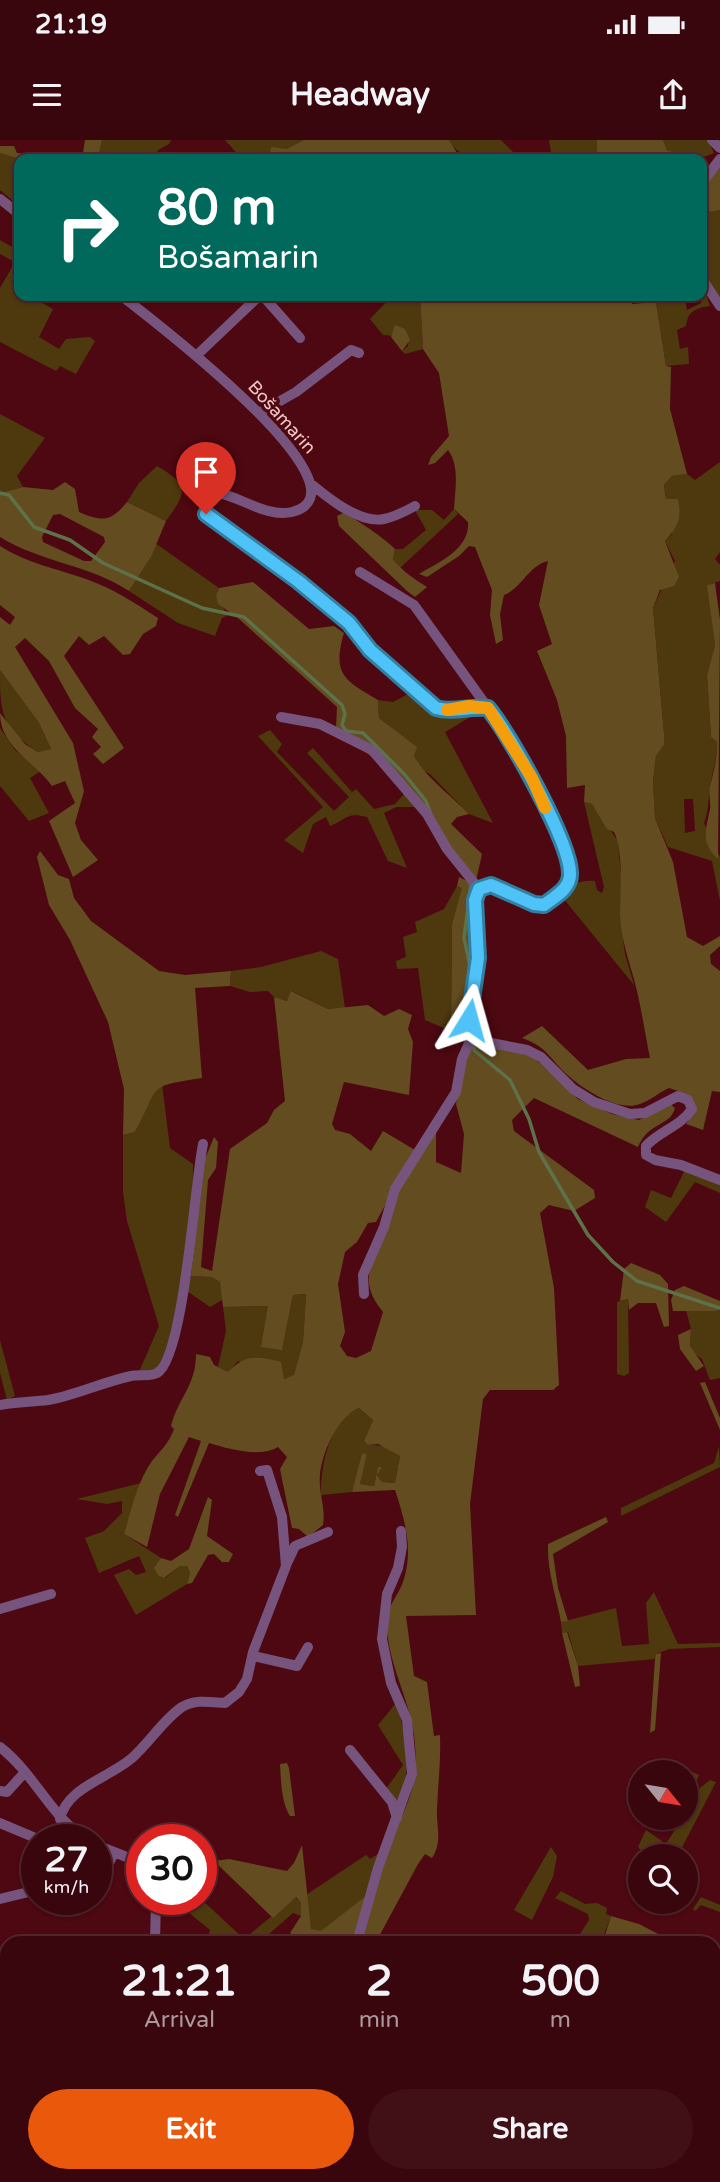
<!DOCTYPE html>
<meta charset="utf-8">
<style>
body{margin:0;font-family:"Varela Round",sans-serif;background:#410f16;color:#f1f3f6;height:100vh;display:flex;flex-direction:column;font-size:26px;white-space:nowrap}
*{box-sizing:border-box;margin:0}
p{font-size:23px;color:#ab999d}
.icon{flex:none;width:38px;height:38px;fill:none;stroke:currentColor;stroke-width:2;stroke-linecap:round;stroke-linejoin:round}
.map{position:relative;flex:1;overflow:hidden}
.drawer{position:absolute;left:0px;top:1796px;width:721px;height:247px;display:flex;flex-direction:column;background:#3a060d;border-radius:21px 21px 0 0;box-shadow:0 2px 5px #0004,0 0 0 2px #54272e}
.drawer>*{flex:none}
.guide{position:absolute;left:14px;top:14px;width:693px;height:147px;border-radius:14px;box-shadow:0 2px 5px #0004,0 0 0 2px #54272e;background:#00695c;color:#fff;overflow:hidden}
.needle{width:46px;rotate:120deg}
.tools{position:absolute;left:628px;top:1620px;display:grid;gap:14px}
.tools a{display:grid;place-items:center;width:70px;height:70px;border-radius:50%;background:#3a060d;box-shadow:0 2px 5px #0004,0 0 0 2px #54272e;font-size:35px}
.speed{position:absolute;left:21px;top:1684px;display:flex;gap:14px;font-size:35px;font-weight:700;text-align:center}
.speed>*{display:grid;place-content:center;width:91px;height:91px;border-radius:50%;background:#3a060d;box-shadow:0 2px 5px #0004,0 0 0 2px #54272e;line-height:1}
.speed small{font-size:18px;font-weight:400}
.speed .limit{border:10px solid #d22;background:#fff;color:#111}
.pin{position:absolute;display:grid;place-items:center;width:60px;height:60px;color:#fff;margin:-72px -30px;border-radius:50% 50% 50% 0;rotate:-45deg;box-shadow:0 0 7px #0007}
.pin .icon{rotate:45deg}
.me{position:absolute;width:77px;margin:-38px;rotate:8deg;stroke-linejoin:round;filter:drop-shadow(0 0 5px #0008)}
.turn{display:flex;align-items:center;gap:24px;height:147px;padding:0 28px;font-size:32px}
.turn .icon{width:91px;height:91px;stroke-width:2.5}
.turn b{display:block;font-size:49px;line-height:60px}
.eta{display:flex;justify-content:space-evenly;align-items:center;height:119px;text-align:center}
.eta b{font-size:42px;font-weight:700;line-height:49px}
.cta{display:flex;gap:14px;margin-top:auto;padding:14px 28px}
.cta a{flex:1;height:80px;border-radius:42px;background:#ea580c;color:#fff;font-size:28px;font-weight:700;line-height:80px;text-align:center}
.cta a+a{background:#410f16;color:#f1f3f6}
.status{display:flex;justify-content:space-between;align-items:center;height:49px;padding:0 35px;background:#3a060d;direction:ltr}
.status svg{height:19px;fill:currentColor}
header{display:flex;justify-content:space-between;align-items:center;height:91px;padding:0 28px;background:#3a060d;font-size:32px;font-weight:700}
.map>svg:first-child{display:block}
.green{fill:#4e390f;fill-rule:evenodd}
.forest{fill:#634c20;fill-rule:evenodd}
.lines{fill:none;stroke-linecap:round;stroke-linejoin:round}
.stream{stroke:#5e724a;stroke-width:3.5}
.minor{stroke:#76547d;stroke-width:10}
.route-casing{stroke:#337fa1;stroke-width:18}
.route{stroke:#4fc3f7;stroke-width:12}
.slow{stroke:#f59e0b;stroke-width:12}
.labels{text-anchor:middle;dominant-baseline:central;stroke-width:7;stroke-linejoin:round;paint-order:stroke}
.street-label{font-size:18px;fill:#f1c5c4;stroke:#4d0811}
</style>
<div class="status"><b>21:19</b><svg viewBox="0 0 49 12"><path d="M0 12V9h3v3zM5 12V6h3v6zM10 12V3h3v9zM15 12V0h3v12zM26 1h20v11H26zM47 4h2v5h-2z"/></svg></div>
<header><svg class="icon" aria-label="menu" viewBox="0 0 24 24"><path d="M4 6h16M4 12h16M4 18h16"/></svg>Headway<svg class="icon" aria-label="share" viewBox="0 0 24 24"><path d="M12 15V3M7 8l5-5 5 5M5 13v7h14v-7"/></svg></header>
<div class="map">
<svg width="720" height="2042" viewBox="0 0 720 2042">
<rect width="100%" height="100%" fill="#4d0811"/>
<path class="green" d="M 102,0 L 171,0 L 169,4 L 158,10 L 154,19 L 98,19 Z
M 225,0 L 304,0 L 286,9 L 270,11 L 273,19 L 242,19 Z
M 449,0 L 501,0 L 515,14 L 526,19 C 499,19 464,28 449,0 Z
M 549,0 L 597,0 L 597,19 L 552,19 Z
M 663,0 L 708,0 L 714,13 C 695,22 686,18 667,10 Z
M 0,13 L 19,19 L 19,66 L 0,50 Z
M 702,68 L 711,72 L 720,70 L 720,163 L 702,131 Z
M 0,100 L 19,111 L 19,129 L 11,142 L 19,148 L 19,156 L 30,156 L 53,169 L 39,197 L 59,209 L 66,199 L 90,197 L 95,201 L 76,234 L 60,226 L 56,231 L 0,202 L 0,148 L 15,122 L 0,114 Z
M 702,143 L 710,166 C 696,168 688,171 686,186 L 677,190 L 680,209 L 688,207 L 689,224 L 666,226 L 655,156 L 684,156 L 687,170 L 701,163 Z
M 392,156 L 420,156 L 423,209 L 405,214 L 402,211 L 408,206 L 409,197 L 383,195 L 370,179 Z
M 0,274 L 45,298 L 17,336 L 23,347 L 0,353 Z
M 720,322 L 720,412 L 715,419 L 720,425 L 720,441 L 708,445 L 715,505 L 707,535 L 711,597 L 717,602 C 717,620 712,632 710,648 C 708,661 709,670 704,683 L 720,717 L 720,761 L 712,721 L 668,707 L 655,678 L 653,641 L 656,616 L 664,605 L 664,594 L 653,468 L 675,421 L 665,401 L 672,394 L 664,345 L 672,336 L 687,334 L 695,340 ZM 684,659 L 693,659 L 695,691 L 685,693 Z
M 157,326 C 190,345 187,352 166,381 L 127,362 L 139,343 Z
M 454,369 L 458,374 L 400,428 L 393,419 L 395,409 L 403,409 L 426,390 L 415,370 L 432,370 L 444,380 Z
M 155,403 L 219,448 L 216,455 L 225,471 L 230,474 L 222,478 L 215,496 L 178,483 L 129,451 L 151,417 Z
M 0,530 L 39,583 L 51,609 L 38,612 C 0,587 0,571 0,530 Z
M 412,552 L 446,575 L 469,571 L 472,576 L 445,592 L 493,683 L 469,674 L 430,634 L 420,629 L 414,616 L 416,607 L 379,578 L 378,560 L 393,562 Z
M 0,588 L 15,610 L 41,631 L 30,638 L 49,673 L 29,681 L 0,646 Z
M 270,590 L 282,604 L 277,612 L 334,671 L 349,657 L 307,613 L 313,608 L 352,652 L 356,649 L 374,669 L 395,664 L 405,653 L 416,667 L 396,667 L 384,673 L 407,728 L 388,721 L 367,677 C 346,672 348,679 330,686 L 326,677 L 313,684 L 303,713 L 284,700 L 323,667 L 258,596 Z
M 584,662 L 592,664 L 618,701 L 623,758 L 620,777 L 625,814 L 634,845 L 563,758 C 572,744 578,740 595,741 L 597,750 L 602,753 L 604,747 Z
M 457,746 L 463,748 L 452,784 L 451,891 L 425,880 L 418,828 L 397,829 L 396,821 L 406,817 L 403,797 L 417,792 L 415,782 L 444,769 Z
M 321,811 L 338,819 L 345,868 L 328,869 L 292,851 L 287,861 L 274,857 L 268,851 L 250,852 L 230,846 L 231,831 L 261,827 Z
M 162,944 L 170,1008 L 193,1024 C 193,1081 187,1185 155,1231 L 139,1232 L 159,1186 L 127,1081 L 123,1052 L 123,995 L 135,992 L 152,953 Z
M 687,1026 L 720,1042 L 720,1053 L 695,1042 L 666,1082 L 645,1067 L 651,1050 L 671,1058 Z
M 191,1136 L 211,1137 L 220,1142 L 224,1159 L 210,1167 L 187,1151 Z
M 306,1154 L 303,1202 L 294,1236 L 283,1239 L 238,1221 L 228,1233 L 218,1227 L 226,1191 L 223,1167 L 269,1166 L 282,1209 L 293,1155 Z
M 628,1159 L 629,1233 L 624,1236 L 617,1234 L 617,1162 Z
M 720,1168 L 720,1238 L 710,1240 L 702,1219 L 693,1213 L 690,1206 L 691,1189 L 686,1170 Z
M 0,1200 L 15,1256 L 7,1260 L 0,1233 Z
M 359,1268 L 373,1280 L 364,1301 L 368,1305 C 377,1304 394,1308 400,1316 L 395,1343 L 382,1342 L 377,1335 L 378,1327 L 374,1346 L 360,1344 L 365,1313 L 352,1352 L 321,1355 C 320,1328 330,1278 359,1268 Z
M 719,1306 L 720,1327 L 621,1376 L 621,1368 L 714,1323 Z
M 141,1343 L 124,1394 L 161,1418 L 155,1428 L 165,1438 L 180,1426 L 187,1426 L 190,1433 L 187,1444 L 136,1475 L 114,1435 L 129,1429 L 136,1435 L 146,1432 L 139,1416 L 99,1433 L 85,1398 L 104,1391 L 122,1373 L 122,1361 L 107,1364 L 77,1359 Z
M 654,1452 L 678,1504 L 720,1503 L 720,1507 L 669,1509 L 656,1514 L 655,1519 L 578,1526 L 568,1492 L 562,1493 L 561,1482 L 616,1468 L 622,1506 L 649,1504 L 646,1463 Z
M 396,1563 C 407,1596 411,1630 400,1664 L 386,1649 L 403,1625 L 378,1585 Z
M 683,1628 L 699,1635 L 692,1652 L 686,1650 L 686,1633 L 680,1633 Z
M 710,1640 L 716,1642 L 677,1717 L 669,1717 L 667,1702 L 683,1678 L 686,1678 L 700,1648 Z
M 646,1690 L 662,1701 L 662,1717 L 648,1717 L 638,1707 Z
M 551,1707 L 557,1716 L 553,1737 L 532,1780 L 514,1770 Z
M 378,1714 L 367,1755 L 321,1792 L 311,1789 L 306,1755 L 366,1715 L 370,1719 Z
M 561,1751 L 585,1764 L 597,1763 L 607,1768 L 606,1774 L 611,1776 L 601,1802 L 575,1802 L 589,1780 L 588,1774 L 555,1758 Z
M 295,1757 L 301,1763 L 301,1776 L 293,1773 L 268,1795 L 268,1802 L 207,1802 L 210,1790 L 172,1759 L 201,1759 L 244,1799 Z
M 701,1757 L 720,1765 L 720,1772 L 701,1765 L 695,1771 L 693,1769 Z
M 0,1927 L 7,1928 L 7,1972 L 0,1968 Z
M 0,2002 L 7,2006 L 7,2035 L 62,2035 L 74,2042 L 0,2040 Z"/>
<path class="forest" d="M 85,0 L 102,0 L 98,19 L 82,19 Z
M 304,0 L 449,0 L 457,13 L 467,19 L 273,19 L 270,11 L 272,7 L 286,9 Z
M 597,0 L 663,0 L 667,10 L 691,19 L 597,19 Z
M 0,6 L 14,6 L 17,13 L 67,19 L 19,19 L 0,13 Z
M 720,25 L 720,70 L 711,72 L 702,68 L 702,49 Z
M 420,156 L 631,156 L 632,164 L 643,163 L 643,156 L 655,156 L 666,226 L 671,227 L 670,269 L 687,334 L 672,336 L 664,345 L 666,359 L 678,359 C 682,378 678,387 665,401 L 679,437 L 674,446 L 660,450 L 653,468 L 664,594 L 664,605 L 656,616 L 653,641 L 655,678 L 673,722 L 687,797 L 703,806 L 720,796 L 720,806 L 710,815 L 711,824 L 720,831 L 720,952 L 712,951 L 703,990 L 686,984 L 693,975 L 684,953 L 669,948 C 659,952 650,961 640,964 C 619,972 586,951 571,938 C 551,922 549,907 522,898 L 542,886 L 588,930 L 626,919 L 650,918 C 644,889 640,857 631,829 C 626,812 621,794 620,776 C 620,754 624,711 614,692 L 607,689 L 592,664 L 584,662 L 585,645 L 567,648 L 566,596 L 557,560 L 537,511 L 552,504 L 539,465 L 548,421 C 528,426 522,448 504,455 L 500,474 L 503,500 L 496,504 L 490,475 L 492,450 L 475,407 L 469,406 L 459,416 L 427,437 L 419,434 C 439,422 470,409 468,382 L 454,369 C 455,350 460,326 448,310 L 435,323 L 428,325 L 431,317 L 449,296 L 439,233 L 423,209 Z
M 395,185 L 405,189 L 410,200 L 402,211 L 391,197 Z
M 65,342 L 75,349 L 79,372 C 102,382 111,382 127,362 L 166,381 L 151,417 L 129,451 C 90,425 40,422 0,397 L 0,353 L 23,347 L 53,350 ZM 60,374 L 104,397 L 105,402 L 91,421 L 84,421 L 43,402 L 42,397 L 53,375 Z
M 343,373 C 357,379 385,399 395,409 L 393,419 C 403,432 413,438 427,447 L 415,457 L 407,451 L 339,386 L 337,376 Z
M 0,406 C 29,424 55,428 86,439 C 112,448 135,463 158,478 L 156,486 L 143,494 L 130,514 L 123,515 L 104,496 L 89,505 L 79,496 L 64,516 L 124,608 L 103,624 L 93,614 L 101,607 L 92,597 L 98,589 L 75,568 L 49,521 L 25,498 L 15,507 L 73,603 L 84,651 L 75,683 L 81,700 L 98,720 L 73,737 L 49,681 L 75,663 L 65,641 L 52,646 C 34,621 0,607 0,573 L 25,604 L 38,612 L 51,609 L 39,583 L 0,530 L 0,477 L 10,485 L 15,477 L 0,465 Z
M 253,442 L 309,489 L 334,486 L 344,493 C 332,534 344,540 378,560 L 379,578 L 417,607 L 414,616 C 425,637 452,656 469,674 L 457,677 L 451,684 L 482,714 L 476,741 L 464,732 L 459,732 L 458,719 L 410,648 L 336,588 L 337,567 L 238,478 L 218,464 L 216,455 L 219,448 Z
M 715,443 L 720,480 L 718,719 C 700,703 706,689 710,669 C 711,661 708,654 710,646 C 714,631 717,619 717,602 L 711,597 L 707,535 L 715,505 L 707,445 Z
M 40,711 L 58,735 L 69,739 L 74,758 L 91,781 L 159,831 L 185,835 L 231,831 L 230,846 L 195,848 L 202,938 C 145,947 161,944 135,992 L 123,995 L 124,949 L 108,882 L 70,800 L 49,765 L 37,717 Z
M 459,737 L 475,745 C 464,770 477,797 475,823 C 473,845 467,866 466,889 L 451,891 L 452,784 L 462,748 L 457,746 Z
M 291,851 L 328,869 L 368,865 L 384,876 L 399,869 L 412,875 L 408,889 L 413,902 L 409,955 L 344,942 L 332,984 L 335,990 L 350,994 L 371,1011 L 383,991 L 415,1010 L 376,1082 L 368,1083 L 357,1102 L 345,1112 L 338,1144 L 345,1192 L 340,1206 L 347,1216 L 356,1218 L 371,1211 L 383,1172 C 372,1158 366,1147 370,1128 L 397,1050 L 436,991 L 436,1022 L 461,1033 L 464,994 L 456,964 L 466,905 L 470,898 L 530,914 L 578,959 L 612,974 L 639,980 L 670,964 L 675,968 C 670,987 649,981 638,1007 L 534,958 L 512,980 L 514,991 L 594,1050 L 595,1058 L 574,1071 L 549,1065 L 540,1073 L 554,1148 L 559,1245 L 553,1250 L 490,1250 L 483,1259 L 470,1364 L 476,1475 L 406,1476 L 414,1536 L 427,1542 L 434,1596 L 440,1595 C 441,1621 438,1644 437,1669 C 436,1687 443,1701 432,1718 L 425,1714 L 418,1724 L 376,1802 L 360,1802 C 371,1777 374,1752 382,1726 C 398,1672 422,1659 414,1595 C 409,1557 386,1520 387,1481 C 387,1466 398,1456 403,1442 C 414,1410 405,1381 395,1350 L 352,1352 L 362,1314 L 366,1313 L 366,1317 L 360,1344 L 374,1346 L 378,1327 L 382,1327 L 377,1335 L 382,1342 L 395,1343 L 400,1316 L 378,1304 L 368,1305 L 364,1301 L 373,1280 L 359,1268 C 338,1276 322,1313 320,1334 C 318,1352 326,1368 323,1385 L 308,1397 L 299,1389 L 292,1388 L 280,1329 L 287,1317 L 278,1307 C 260,1318 229,1309 209,1303 L 178,1377 L 175,1375 L 201,1301 L 189,1297 L 160,1354 L 147,1407 L 124,1394 C 131,1371 137,1342 152,1321 C 161,1310 169,1303 174,1289 L 171,1286 C 178,1258 196,1246 196,1214 L 210,1217 L 214,1225 L 228,1232 C 245,1214 258,1216 281,1222 L 284,1239 L 294,1235 L 303,1202 L 306,1154 L 293,1155 L 282,1210 L 261,1207 L 268,1166 L 223,1167 L 220,1142 L 211,1137 L 191,1136 L 205,1019 L 214,997 L 218,1002 L 216,1028 L 208,1040 L 201,1127 L 212,1131 L 230,1009 L 267,983 L 274,970 L 285,961 L 274,857 L 287,861 Z
M 631,1123 L 660,1135 L 668,1144 L 669,1186 L 664,1187 L 656,1163 L 638,1163 L 629,1170 L 628,1159 L 620,1161 L 624,1129 Z
M 684,1146 L 720,1161 L 720,1168 L 716,1171 L 673,1171 L 671,1160 L 675,1150 Z
M 691,1189 L 690,1206 L 704,1226 L 696,1231 L 680,1209 L 678,1195 Z
M 705,1242 L 720,1278 L 720,1290 L 700,1243 Z
M 208,1357 L 212,1360 L 207,1396 L 233,1414 L 229,1422 L 222,1422 L 214,1414 L 208,1415 L 192,1443 L 187,1444 L 190,1433 L 187,1426 L 180,1426 L 164,1438 L 158,1435 L 154,1428 L 161,1418 L 171,1421 L 189,1409 Z
M 606,1377 L 608,1382 L 553,1414 L 558,1448 L 568,1481 L 561,1482 C 556,1455 547,1431 548,1404 Z
M 567,1492 L 578,1526 L 580,1546 L 575,1547 L 562,1493 Z
M 661,1513 L 655,1590 L 650,1593 L 655,1519 L 656,1514 Z
M 287,1623 L 289,1628 L 295,1676 L 290,1676 C 281,1662 281,1640 280,1624 Z
M 302,1705 L 311,1789 L 321,1791 L 367,1755 L 353,1802 L 302,1802 L 290,1793 L 301,1776 L 301,1763 L 296,1757 L 273,1778 L 214,1721 L 229,1719 L 287,1731 L 294,1723 Z
M 611,1776 L 639,1784 L 664,1797 L 661,1802 L 623,1802 L 605,1795 Z
M 0,1842 L 7,1846 L 7,1900 L 0,1900 Z"/>
<g class="lines">
<path class="stream" d="M 0,353 L 9,355 L 34,387 L 70,400 L 103,423 L 202,468 L 244,477 L 342,565 L 345,574 L 342,585 L 346,591 L 363,593 L 405,635 L 426,661 L 430,672
M 468,897 L 462,875 L 471,831 L 464,798 L 471,744
M 472,904 L 475,911 L 510,940 L 529,979 L 539,1012 L 588,1095 L 613,1122 L 637,1141 L 720,1168"/>
<path class="minor" d="M 712,0 L 720,8
M 702,43 L 720,19
M 0,59 L 19,74
M 702,139 L 720,166
M 122,156 C 143,173 379,350 292,372 C 266,378 240,356 215,352 L 205,362 L 206,374 L 298,441 L 349,483 L 370,510 L 436,568 C 452,573 470,566 488,568 C 509,593 570,702 570,733 C 570,749 554,757 543,765 L 534,764 L 491,745 L 479,749 L 475,760 L 478,818 L 469,880 L 474,892 L 486,902 L 527,910 L 541,917 L 573,949 L 594,962 L 630,974 L 645,973 L 678,956 L 688,960 L 692,969 C 681,986 660,991 646,1006 L 646,1015 L 655,1020 L 681,1025 L 720,1040
M 263,156 L 300,198
M 197,215 L 259,156
M 259,273 L 296,252 L 351,210 L 359,213
M 310,343 C 328,358 360,384 384,379 C 395,377 406,371 415,366
M 360,432 L 414,465 L 488,568
M 281,577 L 320,584 L 372,610 L 427,674 L 447,709 L 479,749
M 364,1154 L 363,1135 L 384,1087 L 395,1049 L 456,952 L 462,919 L 474,892
M 0,1265 C 16,1262 32,1262 48,1260 C 76,1255 103,1242 131,1236 C 139,1234 150,1237 157,1233 C 184,1219 195,1041 203,1004
M 287,1423 L 295,1406 L 328,1392
M 0,1469 L 51,1454
M 253,1516 L 297,1526 L 308,1507
M 0,1607 C 34,1633 50,1676 86,1699
M 350,1610 L 392,1662 L 397,1678
M 0,1651 L 7,1652 L 25,1632
M 60,1679 C 67,1647 109,1638 132,1618 C 150,1602 163,1580 182,1567 C 195,1559 210,1562 225,1563 L 239,1552 L 247,1539 L 253,1512 L 286,1426 L 282,1377 L 267,1330 L 260,1331
M 0,1683 L 38,1699
M 96,1705 L 142,1723
M 96,1734 L 107,1727 L 114,1713
M 0,1759 L 37,1750
M 155,1802 L 156,1759
M 357,1802 L 378,1728 L 412,1634 L 407,1580 L 391,1543 L 382,1499 L 387,1454 L 398,1428 L 402,1407 L 401,1391
M 0,1824 L 7,1825
M 113,2035 L 113,2042
M 471,2035 L 477,2042
M 544,2035 L 564,2042
M 511,2039 L 544,2036
M 252,2042 L 260,2035
M 361,2042 L 383,2035"/>
</g>
<g class="lines">
<defs>
<path id="route" d="M 206,374 L 298,441 L 349,483 L 370,510 L 436,568 C 452,573 470,566 488,568 C 509,593 570,702 570,733 C 571,749 554,757 544,765 L 534,764 L 491,745 L 479,749 L 475,760 L 478,818 L 469,880"/>
</defs>
<use href="#route" class="route-casing"/>
<use href="#route" class="route"/>
<path class="slow" d="M 447,570 L 469,566 L 488,568 L 532,638 L 545,668"/>
</g>
<g class="labels">
<g class="street-label">
<text transform="translate(282 277) rotate(48)">Bošamarin</text>
</g>
</g>
</svg>
<div class="tools">
<a><svg class="needle" viewBox="-14 -14 28 28"><path d="M0-13l5 13h-10z" fill="#e53935"/><path d="M0 13l5-13h-10z" fill="#ab999d"/></svg></a>
<a><svg class="icon" aria-label="search" viewBox="0 0 24 24"><circle cx="10" cy="10" r="6"/><path d="M15 15l6 6"/></svg></a>
</div>
<div class="speed"><div>27<small>km/h</small></div><div class="limit">30</div></div>
<div class="pin" style="left:206px;top:374px;background:#d93025"><svg class="icon" aria-label="arrive" viewBox="0 0 24 24"><path d="M6 21V4h12l-3 4 3 4H6"/></svg></div>
<svg class="me" style="left:469px;top:880px" viewBox="-20 -20 40 40"><path d="M0-17L14 15 0 8-14 15z" fill="#4fc3f7" stroke="#fff" stroke-width="4"/></svg>
<div class="guide">
<div class="turn"><svg class="icon" aria-label="right" viewBox="0 0 24 24"><path d="M7 20v-9h11M14 6l5 5-5 5"/></svg><div><b>80 m</b>Bošamarin</div></div>
</div>
<section class="drawer">
<div class="eta">
<div><b>21:21</b><p>Arrival</p></div>
<div><b>2</b><p>min</p></div>
<div><b>500</b><p>m</p></div>
</div>
<div class="cta"><a>Exit</a><a>Share</a></div>
</section>
</div>
